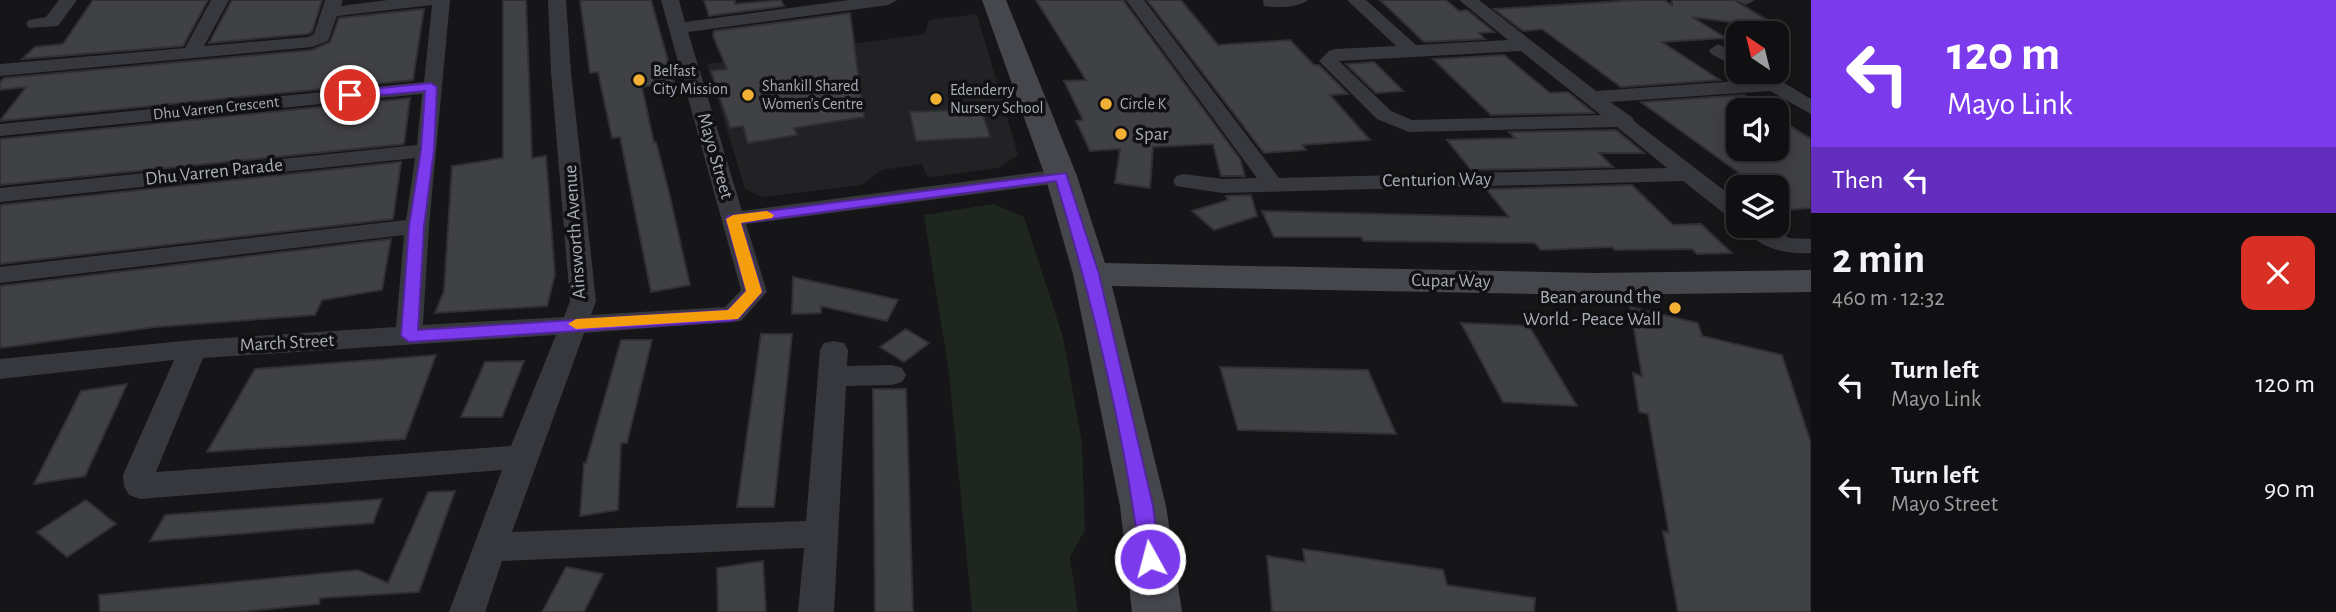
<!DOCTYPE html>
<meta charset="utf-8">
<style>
body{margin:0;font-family:"Alegreya Sans",sans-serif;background:#1e1e20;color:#f1f3f6;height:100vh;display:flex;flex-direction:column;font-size:26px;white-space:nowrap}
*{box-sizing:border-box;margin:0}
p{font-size:23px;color:#9c9d9f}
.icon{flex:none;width:38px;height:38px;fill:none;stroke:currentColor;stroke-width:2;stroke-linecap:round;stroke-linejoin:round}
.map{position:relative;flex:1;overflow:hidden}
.panel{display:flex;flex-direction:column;background:#101012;width:525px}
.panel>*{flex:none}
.top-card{background:#7c3aed;color:#fff;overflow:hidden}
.needle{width:46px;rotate:325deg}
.fabs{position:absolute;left:1726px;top:21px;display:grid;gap:14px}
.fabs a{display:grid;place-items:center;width:63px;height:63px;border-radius:14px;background:#101012;box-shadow:0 4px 18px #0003,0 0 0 2px #303032;font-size:35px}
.pin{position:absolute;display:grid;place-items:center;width:60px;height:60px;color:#fff;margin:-30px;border:4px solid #fff;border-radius:50%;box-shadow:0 2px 7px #0007}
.me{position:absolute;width:77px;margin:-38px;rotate:353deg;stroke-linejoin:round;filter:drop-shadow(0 0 5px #0008)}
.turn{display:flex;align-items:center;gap:24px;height:147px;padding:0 21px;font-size:32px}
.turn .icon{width:91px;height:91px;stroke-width:2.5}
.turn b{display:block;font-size:49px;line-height:60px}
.then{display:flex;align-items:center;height:66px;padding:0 21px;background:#0003;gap:14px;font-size:26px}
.round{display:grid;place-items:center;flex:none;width:74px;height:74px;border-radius:14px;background:#1e1e20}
.overview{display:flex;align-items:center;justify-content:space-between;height:119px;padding:0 21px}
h1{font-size:42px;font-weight:700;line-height:52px}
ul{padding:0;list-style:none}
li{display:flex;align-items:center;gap:21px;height:105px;padding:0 21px}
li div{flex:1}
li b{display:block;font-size:26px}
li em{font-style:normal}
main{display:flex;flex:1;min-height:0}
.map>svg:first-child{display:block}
.built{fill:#222225}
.green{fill:#1e261f}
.building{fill:#404145;stroke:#303034;stroke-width:2}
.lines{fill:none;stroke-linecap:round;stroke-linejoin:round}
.street{fill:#37383d;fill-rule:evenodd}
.secondary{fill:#45474d;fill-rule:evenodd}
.route{fill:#7c3aed;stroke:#51269a;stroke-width:2}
.slow{fill:#f59e0b}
.poi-dot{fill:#f2b134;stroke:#111113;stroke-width:2.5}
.labels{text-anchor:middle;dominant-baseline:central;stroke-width:7;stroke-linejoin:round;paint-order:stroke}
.far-poi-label{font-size:16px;fill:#a8adb8;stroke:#111113;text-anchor:start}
.far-street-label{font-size:16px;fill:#a8adb8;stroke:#111113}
.poi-label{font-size:19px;fill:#a8adb8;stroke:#111113;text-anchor:start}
.street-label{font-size:19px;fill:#a8adb8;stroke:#111113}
</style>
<main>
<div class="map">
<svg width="1811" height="612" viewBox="0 0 1811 612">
<rect width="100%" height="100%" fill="#161618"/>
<path class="built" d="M 977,14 L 1018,155 L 998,168 L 932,177 L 927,176 L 922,164 L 882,170 L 862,185 L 762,197 L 745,189 L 707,64 L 925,34 L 929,20 Z"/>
<path class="green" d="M 994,204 L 1024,217 L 1063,337 L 1082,443 L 1085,530 L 1070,557 L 1078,612 L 972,612 L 949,373 L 924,215 Z"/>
<path class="building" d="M 93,0 L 208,0 L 183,46 L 22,59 L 35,47 L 63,44 Z
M 232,0 L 322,0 L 312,32 L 307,34 L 209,43 Z
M 503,0 L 526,0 L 532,158 L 546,156 L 555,275 L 547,306 L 435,313 L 444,291 L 452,166 L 503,158 Z
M 580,0 L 651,0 L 674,82 L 642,87 L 654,143 L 656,142 L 669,192 L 690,285 L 651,292 L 620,137 L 612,138 L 598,72 L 590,73 Z
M 704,0 L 735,0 L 735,4 L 781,0 L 784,6 L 709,16 Z
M 1036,0 L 1123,0 L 1240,159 L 1245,176 L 1221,176 L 1213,144 L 1153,147 L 1150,188 L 1115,183 L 1120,149 L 1090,151 L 1076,121 L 1083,120 L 1064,81 L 1086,80 Z
M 1147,0 L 1181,0 L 1218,45 L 1290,40 L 1314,65 L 1319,65 L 1348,94 L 1330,95 L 1370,140 L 1302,145 L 1306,150 L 1264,153 Z
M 1380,0 L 1446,0 L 1459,11 L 1467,10 L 1494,32 L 1479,33 L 1485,39 L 1424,42 Z
M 1638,0 L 1664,0 L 1672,5 L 1672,0 L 1734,0 L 1782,29 L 1692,17 L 1726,38 L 1662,42 L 1720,80 L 1621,87 L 1542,29 L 1523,31 L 1494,9 Z
M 424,9 L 413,80 L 0,121 L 26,87 L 0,90 L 0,82 L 4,78 L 312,50 L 330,42 L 339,18 Z
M 850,13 L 864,117 L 794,128 L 797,135 L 748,143 L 743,126 L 730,128 L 711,71 L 727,69 L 713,36 L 714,31 Z
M 1504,55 L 1550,93 L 1568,92 L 1594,113 L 1491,115 L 1433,59 Z
M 1374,62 L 1403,91 L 1376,93 L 1346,64 Z
M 1744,95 L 1766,110 L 1738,110 L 1738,149 L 1776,149 L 1776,117 L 1811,139 L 1811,208 L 1787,210 L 1776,202 L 1776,176 L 1746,178 L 1641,102 Z
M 410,98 L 404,144 L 0,185 L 0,139 Z
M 981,109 L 990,137 L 916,141 L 910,112 Z
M 1616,130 L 1644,153 L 1599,153 L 1613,167 L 1471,170 L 1447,140 L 1515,138 L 1509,132 Z
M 401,162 L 393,219 L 0,264 L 0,205 Z
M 1632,185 L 1673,225 L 1701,224 L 1732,253 L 1697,254 L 1692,249 L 1615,250 L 1612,247 L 1541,250 L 1535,243 L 1363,241 L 1361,237 L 1274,237 L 1262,211 L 1509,217 L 1486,189 Z
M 1251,195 L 1257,216 L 1214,230 L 1192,211 L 1228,200 L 1226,196 Z
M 391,239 L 382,290 L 322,300 L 315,315 L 156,327 L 0,348 L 0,286 Z
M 793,277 L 872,294 L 898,300 L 887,321 L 821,306 L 821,313 L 792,314 Z
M 1630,307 L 1698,323 L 1702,336 L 1782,355 L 1811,443 L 1811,612 L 1678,612 L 1663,531 L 1669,533 L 1648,414 L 1639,412 L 1633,373 L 1642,376 Z
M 1461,323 L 1529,326 L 1577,406 L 1503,402 Z
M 906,329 L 929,343 L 904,362 L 880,347 Z
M 761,334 L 792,334 L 774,507 L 737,507 Z
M 621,340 L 652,340 L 627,443 L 621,443 L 618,510 L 580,516 L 584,463 L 586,463 Z
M 436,355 L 405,439 L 207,452 L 255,369 Z
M 524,361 L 502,417 L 461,417 L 485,362 Z
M 1220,367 L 1368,370 L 1396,434 L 1238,430 Z
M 127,384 L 85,476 L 34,484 L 81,391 Z
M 873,389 L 906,389 L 913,612 L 875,612 Z
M 455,491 L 419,592 L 320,598 L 319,604 L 238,612 L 100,612 L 99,595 L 358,570 L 388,583 L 428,492 Z
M 382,499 L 373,523 L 150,541 L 165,515 Z
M 86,500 L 116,524 L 67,557 L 37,532 Z
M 1303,549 L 1443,570 L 1447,585 L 1535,598 L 1534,612 L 1272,612 L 1267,556 L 1305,562 Z
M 763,561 L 766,612 L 718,612 L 717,568 Z
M 566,567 L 603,574 L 584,612 L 542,612 Z"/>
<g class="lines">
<path class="street" d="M 59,0 L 77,0 L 58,26 L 29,28 L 26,24 L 29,20 L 46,17 Z
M 211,0 L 229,0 L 204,46 L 308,37 L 314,34 L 325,0 L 343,0 L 341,6 L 388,0 L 450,0 L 429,226 L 423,325 L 564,317 L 570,301 L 551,72 L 548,0 L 566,0 L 571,72 L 596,301 L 591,315 L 725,307 L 741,290 L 661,0 L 679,0 L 685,22 L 849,0 L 897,0 L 888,5 L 688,32 L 742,211 L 1061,169 L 1069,171 L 1072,176 L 1069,181 L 1061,183 L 746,224 L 767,292 L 741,321 L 584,333 L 512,532 L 806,521 L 820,350 L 824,343 L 834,341 L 844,343 L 848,350 L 847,366 L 892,365 L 902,368 L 906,375 L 902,382 L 892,385 L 846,386 L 834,612 L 798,612 L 804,548 L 502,561 L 485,612 L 449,612 L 502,470 L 140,499 L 129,495 L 124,486 L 123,475 L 174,360 L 0,379 L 0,359 L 193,340 L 396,327 L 404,235 L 0,283 L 0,267 L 406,220 L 415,158 L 0,202 L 0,188 L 417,145 L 422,94 L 0,136 L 0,124 L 424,82 L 432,5 L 337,16 L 328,41 L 312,47 L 0,76 L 0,64 L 185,48 ZM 556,335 L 511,446 L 156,472 L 203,358 Z
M 1126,0 L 1144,0 L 1279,178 L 1667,168 L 1617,127 L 1409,132 L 1377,119 L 1319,61 L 1329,51 L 1336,49 L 1396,46 L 1347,0 L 1366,0 L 1416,45 L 1508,40 L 1459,0 L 1479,0 L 1596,91 L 1753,80 L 1744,72 L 1766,72 L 1811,99 L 1811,114 L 1770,91 L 1610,102 L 1632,117 L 1635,122 L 1738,201 L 1738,220 L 1730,218 L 1683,181 L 1222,193 L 1176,186 L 1173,181 L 1176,176 L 1184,174 L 1222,179 L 1257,178 ZM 1521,51 L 1601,115 L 1412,120 L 1391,111 L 1339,61 Z
M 1263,0 L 1308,0 C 1298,8 1276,8 1264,6 Z
M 1736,0 L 1755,0 L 1746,5 Z
M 1718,44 L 1738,54 L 1738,68 L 1711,54 L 1709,50 Z
M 1742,226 L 1768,226 L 1789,238 L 1811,239 L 1811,253 C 1786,255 1757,248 1742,226 Z"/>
<path class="secondary" d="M 982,0 L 1006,0 L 1077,176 L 1105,263 L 1595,273 L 1811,270 L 1811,292 L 1595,295 L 1112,286 L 1166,506 L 1182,612 L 1132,612 L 1120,506 L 1073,274 L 1045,176 Z"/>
</g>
<path class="route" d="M 431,83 L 437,87 L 434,150 L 424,226 L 418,330 L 728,310 L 746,291 L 726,219 L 728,216 L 1066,173 L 1099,274 L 1153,506 L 1160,559 L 1157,565 L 1150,568 L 1143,565 L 1140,559 C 1125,434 1092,301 1056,181 L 741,223 L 762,292 L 738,319 L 732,321 L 409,342 L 401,336 L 409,226 L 421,150 L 425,91 L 350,98 L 344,95 L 350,91 Z"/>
<path class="slow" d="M 767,211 L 774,215 L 772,218 L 741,223 L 762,292 L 738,319 L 576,329 L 568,324 L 576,319 L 728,310 L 746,291 L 726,219 L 733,215 Z"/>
<g class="poi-dot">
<circle cx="639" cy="80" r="7"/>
<circle cx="748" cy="95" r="7"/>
<circle cx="936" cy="99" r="7"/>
<circle cx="1106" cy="104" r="7"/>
<circle cx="1121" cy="134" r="7"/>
<circle cx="1675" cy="308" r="7"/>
</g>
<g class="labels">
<g class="far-poi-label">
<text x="653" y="71">Belfast<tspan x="653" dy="18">City Mission</tspan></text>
<text x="762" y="86">Shankill Shared<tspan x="762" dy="18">Women's Centre</tspan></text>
<text x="950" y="90">Edenderry<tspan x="950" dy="18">Nursery School</tspan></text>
<text x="1120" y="104">Circle K</text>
</g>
<g class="far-street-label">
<text transform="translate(216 108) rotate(-6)">Dhu Varren Crescent</text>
</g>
<g class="poi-label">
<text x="1135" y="134">Spar</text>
<text x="1661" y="297" text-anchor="end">Bean around the<tspan x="1661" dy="22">World - Peace Wall</tspan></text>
</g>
<g class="street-label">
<text transform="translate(715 156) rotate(74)">Mayo Street</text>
<text transform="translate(214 172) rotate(-6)">Dhu Varren Parade</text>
<text transform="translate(1437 180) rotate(-1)">Centurion Way</text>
<text transform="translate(575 232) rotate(-94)">Ainsworth Avenue</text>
<text transform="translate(1451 281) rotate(1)">Cupar Way</text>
<text transform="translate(287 343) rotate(-3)">March Street</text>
</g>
</g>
</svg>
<div class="fabs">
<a><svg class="needle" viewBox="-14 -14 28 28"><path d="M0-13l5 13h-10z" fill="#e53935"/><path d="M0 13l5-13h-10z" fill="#9c9d9f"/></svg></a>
<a><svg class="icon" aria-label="sound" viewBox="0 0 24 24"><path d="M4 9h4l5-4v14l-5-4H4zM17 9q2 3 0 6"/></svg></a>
<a><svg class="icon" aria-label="layers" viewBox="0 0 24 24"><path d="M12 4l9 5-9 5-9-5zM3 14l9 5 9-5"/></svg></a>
</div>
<div class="pin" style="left:350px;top:95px;background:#d93025"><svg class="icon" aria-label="arrive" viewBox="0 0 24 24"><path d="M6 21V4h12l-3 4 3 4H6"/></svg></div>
<svg class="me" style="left:1150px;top:559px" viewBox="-20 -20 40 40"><circle r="17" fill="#7c3aed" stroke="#fff" stroke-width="3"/><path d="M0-11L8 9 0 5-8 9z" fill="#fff"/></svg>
</div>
<section class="panel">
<div class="top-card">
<div class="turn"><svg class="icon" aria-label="left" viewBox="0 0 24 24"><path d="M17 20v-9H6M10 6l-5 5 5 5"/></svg><div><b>120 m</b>Mayo Link</div></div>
<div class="then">Then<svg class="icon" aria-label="left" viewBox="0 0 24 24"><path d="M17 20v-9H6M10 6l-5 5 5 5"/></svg></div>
</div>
<div class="overview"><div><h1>2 min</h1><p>460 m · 12:32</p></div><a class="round" style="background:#d93025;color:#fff"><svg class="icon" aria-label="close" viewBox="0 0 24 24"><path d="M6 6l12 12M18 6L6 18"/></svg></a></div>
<ul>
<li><svg class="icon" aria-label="left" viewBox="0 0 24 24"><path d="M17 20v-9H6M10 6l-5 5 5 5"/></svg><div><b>Turn left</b><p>Mayo Link</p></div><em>120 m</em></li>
<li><svg class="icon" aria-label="left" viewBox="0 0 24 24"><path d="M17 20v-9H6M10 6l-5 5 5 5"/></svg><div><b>Turn left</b><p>Mayo Street</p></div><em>90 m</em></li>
</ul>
</section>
</main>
